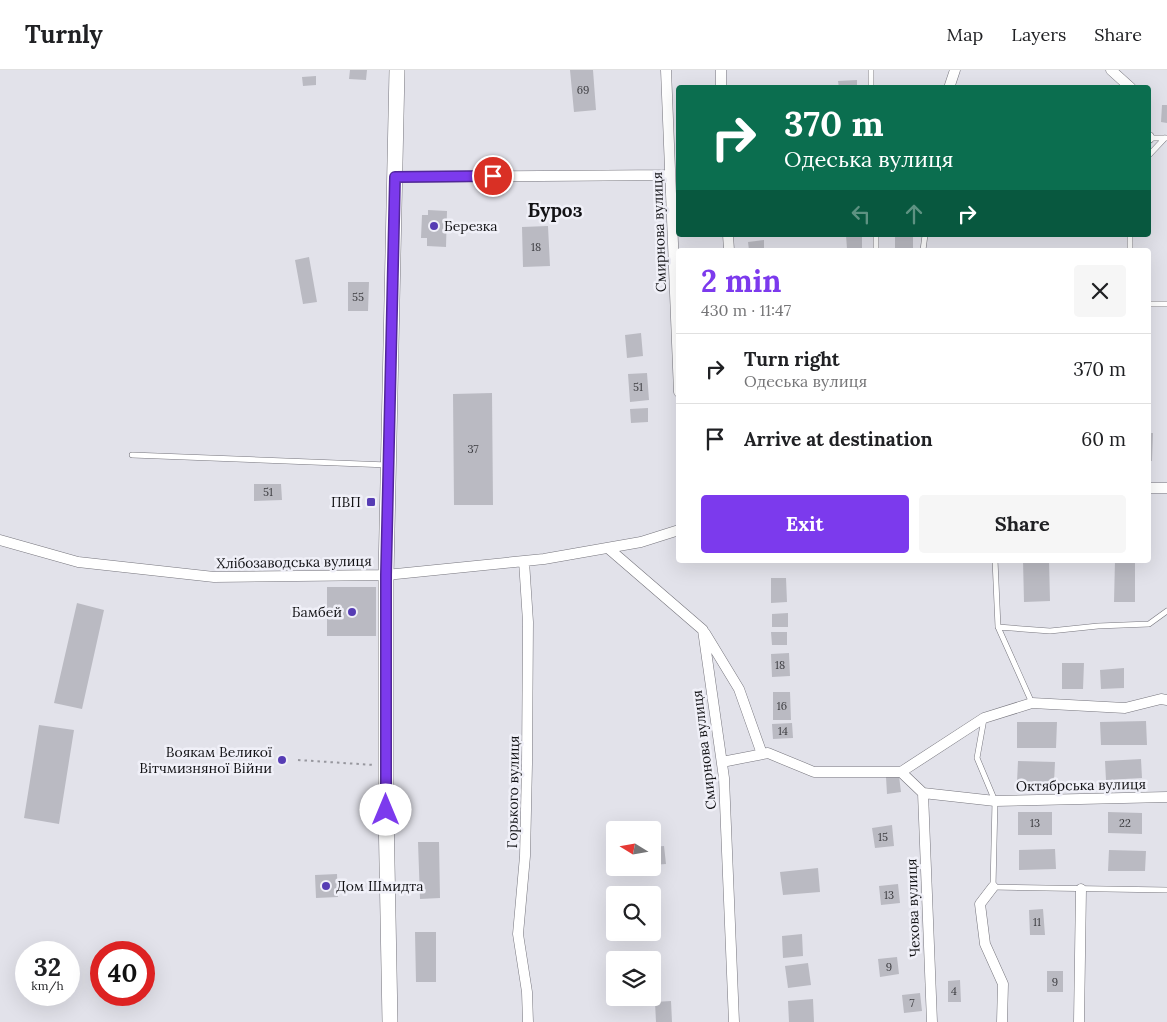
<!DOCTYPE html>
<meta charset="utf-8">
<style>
body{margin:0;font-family:Lora,serif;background:#f6f6f6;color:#202124;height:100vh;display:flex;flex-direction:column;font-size:19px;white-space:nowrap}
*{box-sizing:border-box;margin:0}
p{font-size:16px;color:#757577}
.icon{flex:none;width:28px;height:28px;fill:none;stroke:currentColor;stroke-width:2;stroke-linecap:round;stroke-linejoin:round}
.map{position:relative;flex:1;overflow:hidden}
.sheet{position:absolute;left:676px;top:178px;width:475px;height:315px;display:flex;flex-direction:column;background:#fff;border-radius:5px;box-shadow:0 5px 20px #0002}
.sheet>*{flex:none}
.banner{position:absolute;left:676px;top:15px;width:475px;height:152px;border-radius:5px;box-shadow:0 5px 20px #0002;background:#0b6e4f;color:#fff;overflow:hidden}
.needle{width:32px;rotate:281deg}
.tools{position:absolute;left:606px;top:751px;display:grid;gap:10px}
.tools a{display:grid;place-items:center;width:55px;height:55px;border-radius:5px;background:#fff;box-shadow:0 5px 20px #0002;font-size:25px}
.speed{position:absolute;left:15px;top:871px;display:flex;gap:10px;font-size:25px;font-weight:700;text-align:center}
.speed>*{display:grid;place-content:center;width:65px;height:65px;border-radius:50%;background:#fff;box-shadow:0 5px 20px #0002;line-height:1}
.speed small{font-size:12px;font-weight:400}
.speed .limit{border:8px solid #d22;background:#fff;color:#111}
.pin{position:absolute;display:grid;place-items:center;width:42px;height:42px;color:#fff;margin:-21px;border:2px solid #fff;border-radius:50%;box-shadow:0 1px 5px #0007}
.me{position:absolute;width:55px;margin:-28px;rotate:0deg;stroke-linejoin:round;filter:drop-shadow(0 0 4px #0008)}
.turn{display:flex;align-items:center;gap:18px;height:105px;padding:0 25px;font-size:22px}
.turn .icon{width:65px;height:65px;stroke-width:2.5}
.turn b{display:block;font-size:35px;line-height:42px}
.lanes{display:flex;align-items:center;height:48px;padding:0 25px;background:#0003;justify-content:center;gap:25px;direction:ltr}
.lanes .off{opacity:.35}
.round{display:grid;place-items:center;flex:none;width:52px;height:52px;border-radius:5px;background:#f6f6f6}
.headline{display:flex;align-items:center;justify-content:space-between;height:85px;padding:0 25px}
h1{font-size:30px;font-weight:800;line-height:38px;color:#7c3aed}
.action{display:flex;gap:10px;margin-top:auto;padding:10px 25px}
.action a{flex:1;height:58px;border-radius:5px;background:#7c3aed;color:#fff;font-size:20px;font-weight:800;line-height:58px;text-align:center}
.action a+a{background:#f6f6f6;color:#202124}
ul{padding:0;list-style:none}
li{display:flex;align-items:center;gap:15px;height:70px;padding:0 25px;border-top:1px solid #e0e0e0}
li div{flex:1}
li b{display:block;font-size:19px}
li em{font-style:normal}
header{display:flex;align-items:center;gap:30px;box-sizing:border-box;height:70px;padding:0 25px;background:#fff;border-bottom:1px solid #e0e0e0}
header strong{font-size:24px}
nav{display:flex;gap:28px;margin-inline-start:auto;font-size:18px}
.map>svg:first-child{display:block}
.building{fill:#babac2}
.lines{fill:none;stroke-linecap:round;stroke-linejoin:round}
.lane-casing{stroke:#76757d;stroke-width:6}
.street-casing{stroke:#76757d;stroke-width:11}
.secondary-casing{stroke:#76757d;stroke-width:16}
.path{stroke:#97979e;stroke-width:2;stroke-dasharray:2.5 4;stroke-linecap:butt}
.lane{stroke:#fff;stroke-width:5}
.street{stroke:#fff;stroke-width:10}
.secondary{stroke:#fff;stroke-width:15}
.route-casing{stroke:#51269a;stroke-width:12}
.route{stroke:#7c3aed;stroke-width:9}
.poi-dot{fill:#563cb4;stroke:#f0f0f8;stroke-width:2}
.labels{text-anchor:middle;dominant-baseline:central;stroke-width:5;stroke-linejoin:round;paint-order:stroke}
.number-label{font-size:11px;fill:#3c3c40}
.poi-label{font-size:14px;fill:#121215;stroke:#f0f0f8;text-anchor:end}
.street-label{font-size:14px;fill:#121215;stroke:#f0f0f8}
.district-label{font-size:19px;font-weight:bold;fill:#121215;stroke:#f0f0f8}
</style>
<header>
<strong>Turnly</strong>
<nav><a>Map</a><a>Layers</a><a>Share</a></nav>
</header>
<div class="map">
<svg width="1167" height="952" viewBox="0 0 1167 952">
<rect width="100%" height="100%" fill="#e2e2ea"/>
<path class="building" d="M 350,0 L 367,0 L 366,10 L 349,9 Z
M 570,0 L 593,0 L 596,40 L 574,42 Z
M 316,6 L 316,15 L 303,16 L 302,7 Z
M 857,10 L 857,18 L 839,18 L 838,11 Z
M 1162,35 L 1167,35 L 1167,53 L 1161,52 Z
M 428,140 L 447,141 L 446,177 L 427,176 L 427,168 L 421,168 L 422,145 L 428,145 Z
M 548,156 L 550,196 L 523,197 L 522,157 Z
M 846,165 L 862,165 L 862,178 L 847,179 Z
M 895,165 L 913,165 L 913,179 L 895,179 Z
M 764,170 L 764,180 L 749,180 L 748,172 Z
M 309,187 L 317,232 L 303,234 L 295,190 Z
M 348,212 L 369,212 L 368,241 L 348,241 Z
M 641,263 L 643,286 L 627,288 L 625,265 Z
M 647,303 L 649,330 L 630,332 L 628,304 Z
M 492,323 L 493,435 L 454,435 L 453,324 Z
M 648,338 L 648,352 L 631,353 L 630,339 Z
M 1149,363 L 1153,363 L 1152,391 L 1149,391 Z
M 254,414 L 281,414 L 282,430 L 254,431 Z
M 1023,490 L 1049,490 L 1050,531 L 1024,532 Z
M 1115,490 L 1135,490 L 1135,532 L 1114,532 Z
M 771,508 L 786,508 L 787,532 L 771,533 Z
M 327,517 L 376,517 L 376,566 L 327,566 Z
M 77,533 L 104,540 L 82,639 L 54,633 Z
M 788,543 L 788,557 L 772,557 L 772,544 Z
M 771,562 L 787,562 L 787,575 L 772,575 Z
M 789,583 L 790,606 L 772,607 L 771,584 Z
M 1062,593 L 1084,593 L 1083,619 L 1062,619 Z
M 1124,598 L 1124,618 L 1101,619 L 1100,600 Z
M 773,622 L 790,622 L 791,650 L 773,650 Z
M 1146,651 L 1147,675 L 1101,675 L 1100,652 Z
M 1017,652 L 1057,652 L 1056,678 L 1017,678 Z
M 792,653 L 793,668 L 773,669 L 772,654 Z
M 39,655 L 74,660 L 59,754 L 24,748 Z
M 1141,689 L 1142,708 L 1106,710 L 1105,691 Z
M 1018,691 L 1055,692 L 1054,713 L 1017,712 Z
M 899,706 L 901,722 L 887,724 L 886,707 Z
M 1018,742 L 1052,742 L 1052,765 L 1018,765 Z
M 1108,742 L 1142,743 L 1142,764 L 1108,763 Z
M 892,755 L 894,776 L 875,778 L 872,758 Z
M 418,772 L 439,772 L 440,828 L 420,829 Z
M 664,776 L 666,794 L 652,795 L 652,777 Z
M 1055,779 L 1056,799 L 1019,800 L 1019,780 Z
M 1109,780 L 1146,781 L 1145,801 L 1108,801 Z
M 818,798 L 820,822 L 783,825 L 780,802 Z
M 337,804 L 338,827 L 316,828 L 315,805 Z
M 898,814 L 900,833 L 881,835 L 879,816 Z
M 1043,839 L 1045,865 L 1030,865 L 1029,840 Z
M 415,862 L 436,862 L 436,912 L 416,912 Z
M 802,864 L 803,886 L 783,888 L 782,866 Z
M 897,887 L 899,904 L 880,907 L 878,889 Z
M 808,893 L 811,915 L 788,918 L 785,896 Z
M 1047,901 L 1063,901 L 1063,922 L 1047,922 Z
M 960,910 L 961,932 L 948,932 L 948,911 Z
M 920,923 L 922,941 L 904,943 L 902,925 Z
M 813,929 L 814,952 L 789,952 L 788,931 Z
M 671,931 L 672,952 L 656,952 L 655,932 Z"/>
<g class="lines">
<defs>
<path id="lane" d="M 871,0 L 871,18
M 1149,68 L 1167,68
M 1149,85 L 1165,68
M 876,165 L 876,180
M 923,180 L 925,165
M 1130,180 L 1130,165
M 1149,234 L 1167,234
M 132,385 L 388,395
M 995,490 L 998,557 L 1032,633
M 998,557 L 1050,561 L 1098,556 L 1149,554 L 1167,541
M 984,649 L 977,688 L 995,731 L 993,817 L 1167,820"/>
<path id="street" d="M 666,0 L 679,322
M 721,0 L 721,18
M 1111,0 L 1131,18
M 949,18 L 955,0
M 1149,67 L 1149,68
M 395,107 L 670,105
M 728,165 L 729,180
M 1149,418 L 1167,418
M 0,470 L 78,492 L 214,507 L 386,505 L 544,489 L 641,472 L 679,460
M 608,478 L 703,560 L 724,708 L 734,952
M 524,491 L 528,552 L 527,694 L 525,786 L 518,864 L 527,922 L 528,952
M 705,563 L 739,619 L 762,684
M 722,692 L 768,683 L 814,702 L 901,702 L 923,723 L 995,731 L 1167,727
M 901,702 L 984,648 L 1032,633 L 1125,638 L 1161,629 L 1167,630
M 923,723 L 932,952
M 993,817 L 980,834 L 985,874 L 1003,914 L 1002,952
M 1079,952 L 1081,819"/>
<path id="secondary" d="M 390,952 L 386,740 L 386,505 L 397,0"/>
</defs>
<use href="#lane" class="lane-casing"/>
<use href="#street" class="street-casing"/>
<use href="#secondary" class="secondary-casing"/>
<path class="path" d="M 298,690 L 374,695"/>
<use href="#lane" class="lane"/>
<use href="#street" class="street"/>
<use href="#secondary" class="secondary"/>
</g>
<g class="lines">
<defs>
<path id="route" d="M 386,740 L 386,505 L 395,107 L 493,106"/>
</defs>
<use href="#route" class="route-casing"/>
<use href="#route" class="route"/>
</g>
<g class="poi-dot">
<circle cx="434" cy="156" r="5"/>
<rect x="366" y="427" width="10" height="10" rx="2.5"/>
<circle cx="352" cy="542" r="5"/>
<circle cx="282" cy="690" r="5"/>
<circle cx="326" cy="816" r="5"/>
</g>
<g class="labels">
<g class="number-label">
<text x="583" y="20">69</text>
<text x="536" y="177">18</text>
<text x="358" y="227">55</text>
<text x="638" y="317">51</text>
<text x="473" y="379">37</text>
<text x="268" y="422">51</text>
<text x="780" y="595">18</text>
<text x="782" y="636">16</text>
<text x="783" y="661">14</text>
<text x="1035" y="753">13</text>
<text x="1125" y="753">22</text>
<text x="883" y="767">15</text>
<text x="889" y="825">13</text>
<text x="1037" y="852">11</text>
<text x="889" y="897">9</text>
<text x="1055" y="912">9</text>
<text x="954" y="921">4</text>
<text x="912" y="933">7</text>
</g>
<g class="poi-label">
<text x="444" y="156" text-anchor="start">Березка</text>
<text x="361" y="432">ПВП</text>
<text x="342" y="542">Бамбей</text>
<text x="272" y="682">Воякам Великої<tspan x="272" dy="16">Вітчмизняної Війни</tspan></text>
<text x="336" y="816" text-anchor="start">Дом Шмидта</text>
</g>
<g class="street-label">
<text transform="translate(659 162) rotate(-92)">Смирнова вулиця</text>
<text transform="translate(294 492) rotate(-1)">Хлібозаводська вулиця</text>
<text transform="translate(704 680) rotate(-97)">Смирнова вулиця</text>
<text transform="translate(1081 715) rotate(-1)">Октябрська вулиця</text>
<text transform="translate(513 722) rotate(-89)">Горького вулиця</text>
<text transform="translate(913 838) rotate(-92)">Чехова вулиця</text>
</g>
<g class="district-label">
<text x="555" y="140">Буроз</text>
</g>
</g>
</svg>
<div class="tools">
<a><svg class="needle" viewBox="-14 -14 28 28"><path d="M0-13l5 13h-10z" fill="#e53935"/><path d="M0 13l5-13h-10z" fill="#757577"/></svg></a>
<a><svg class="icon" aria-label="search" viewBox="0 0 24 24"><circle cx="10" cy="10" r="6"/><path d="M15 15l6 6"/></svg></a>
<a><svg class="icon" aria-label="layers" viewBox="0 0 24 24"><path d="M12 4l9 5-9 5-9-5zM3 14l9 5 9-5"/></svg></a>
</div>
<div class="speed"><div>32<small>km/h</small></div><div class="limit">40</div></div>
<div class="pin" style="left:493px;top:106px;background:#d93025"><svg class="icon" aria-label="arrive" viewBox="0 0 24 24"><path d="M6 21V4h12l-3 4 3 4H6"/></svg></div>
<svg class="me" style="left:386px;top:740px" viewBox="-20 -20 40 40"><circle r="19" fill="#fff"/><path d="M0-13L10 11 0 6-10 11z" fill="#7c3aed"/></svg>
<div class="banner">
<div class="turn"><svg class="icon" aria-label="right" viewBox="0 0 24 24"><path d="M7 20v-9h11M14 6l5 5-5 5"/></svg><div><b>370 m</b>Одеська вулиця</div></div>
<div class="lanes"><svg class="icon off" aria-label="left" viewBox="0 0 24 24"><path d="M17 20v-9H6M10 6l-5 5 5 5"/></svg><svg class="icon off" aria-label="ahead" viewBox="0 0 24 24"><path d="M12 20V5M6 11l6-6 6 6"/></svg><svg class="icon" aria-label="right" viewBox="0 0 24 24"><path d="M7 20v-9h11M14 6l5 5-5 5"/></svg></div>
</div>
<section class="sheet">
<div class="headline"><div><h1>2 min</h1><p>430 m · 11:47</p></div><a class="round"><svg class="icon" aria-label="close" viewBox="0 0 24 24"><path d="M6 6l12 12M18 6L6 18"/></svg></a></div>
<ul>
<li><svg class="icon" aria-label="right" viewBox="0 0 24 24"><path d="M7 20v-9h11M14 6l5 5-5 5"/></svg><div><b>Turn right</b><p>Одеська вулиця</p></div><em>370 m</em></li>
<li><svg class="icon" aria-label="arrive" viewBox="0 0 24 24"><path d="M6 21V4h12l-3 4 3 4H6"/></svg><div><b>Arrive at destination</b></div><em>60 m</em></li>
</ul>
<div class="action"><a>Exit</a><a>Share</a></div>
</section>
</div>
